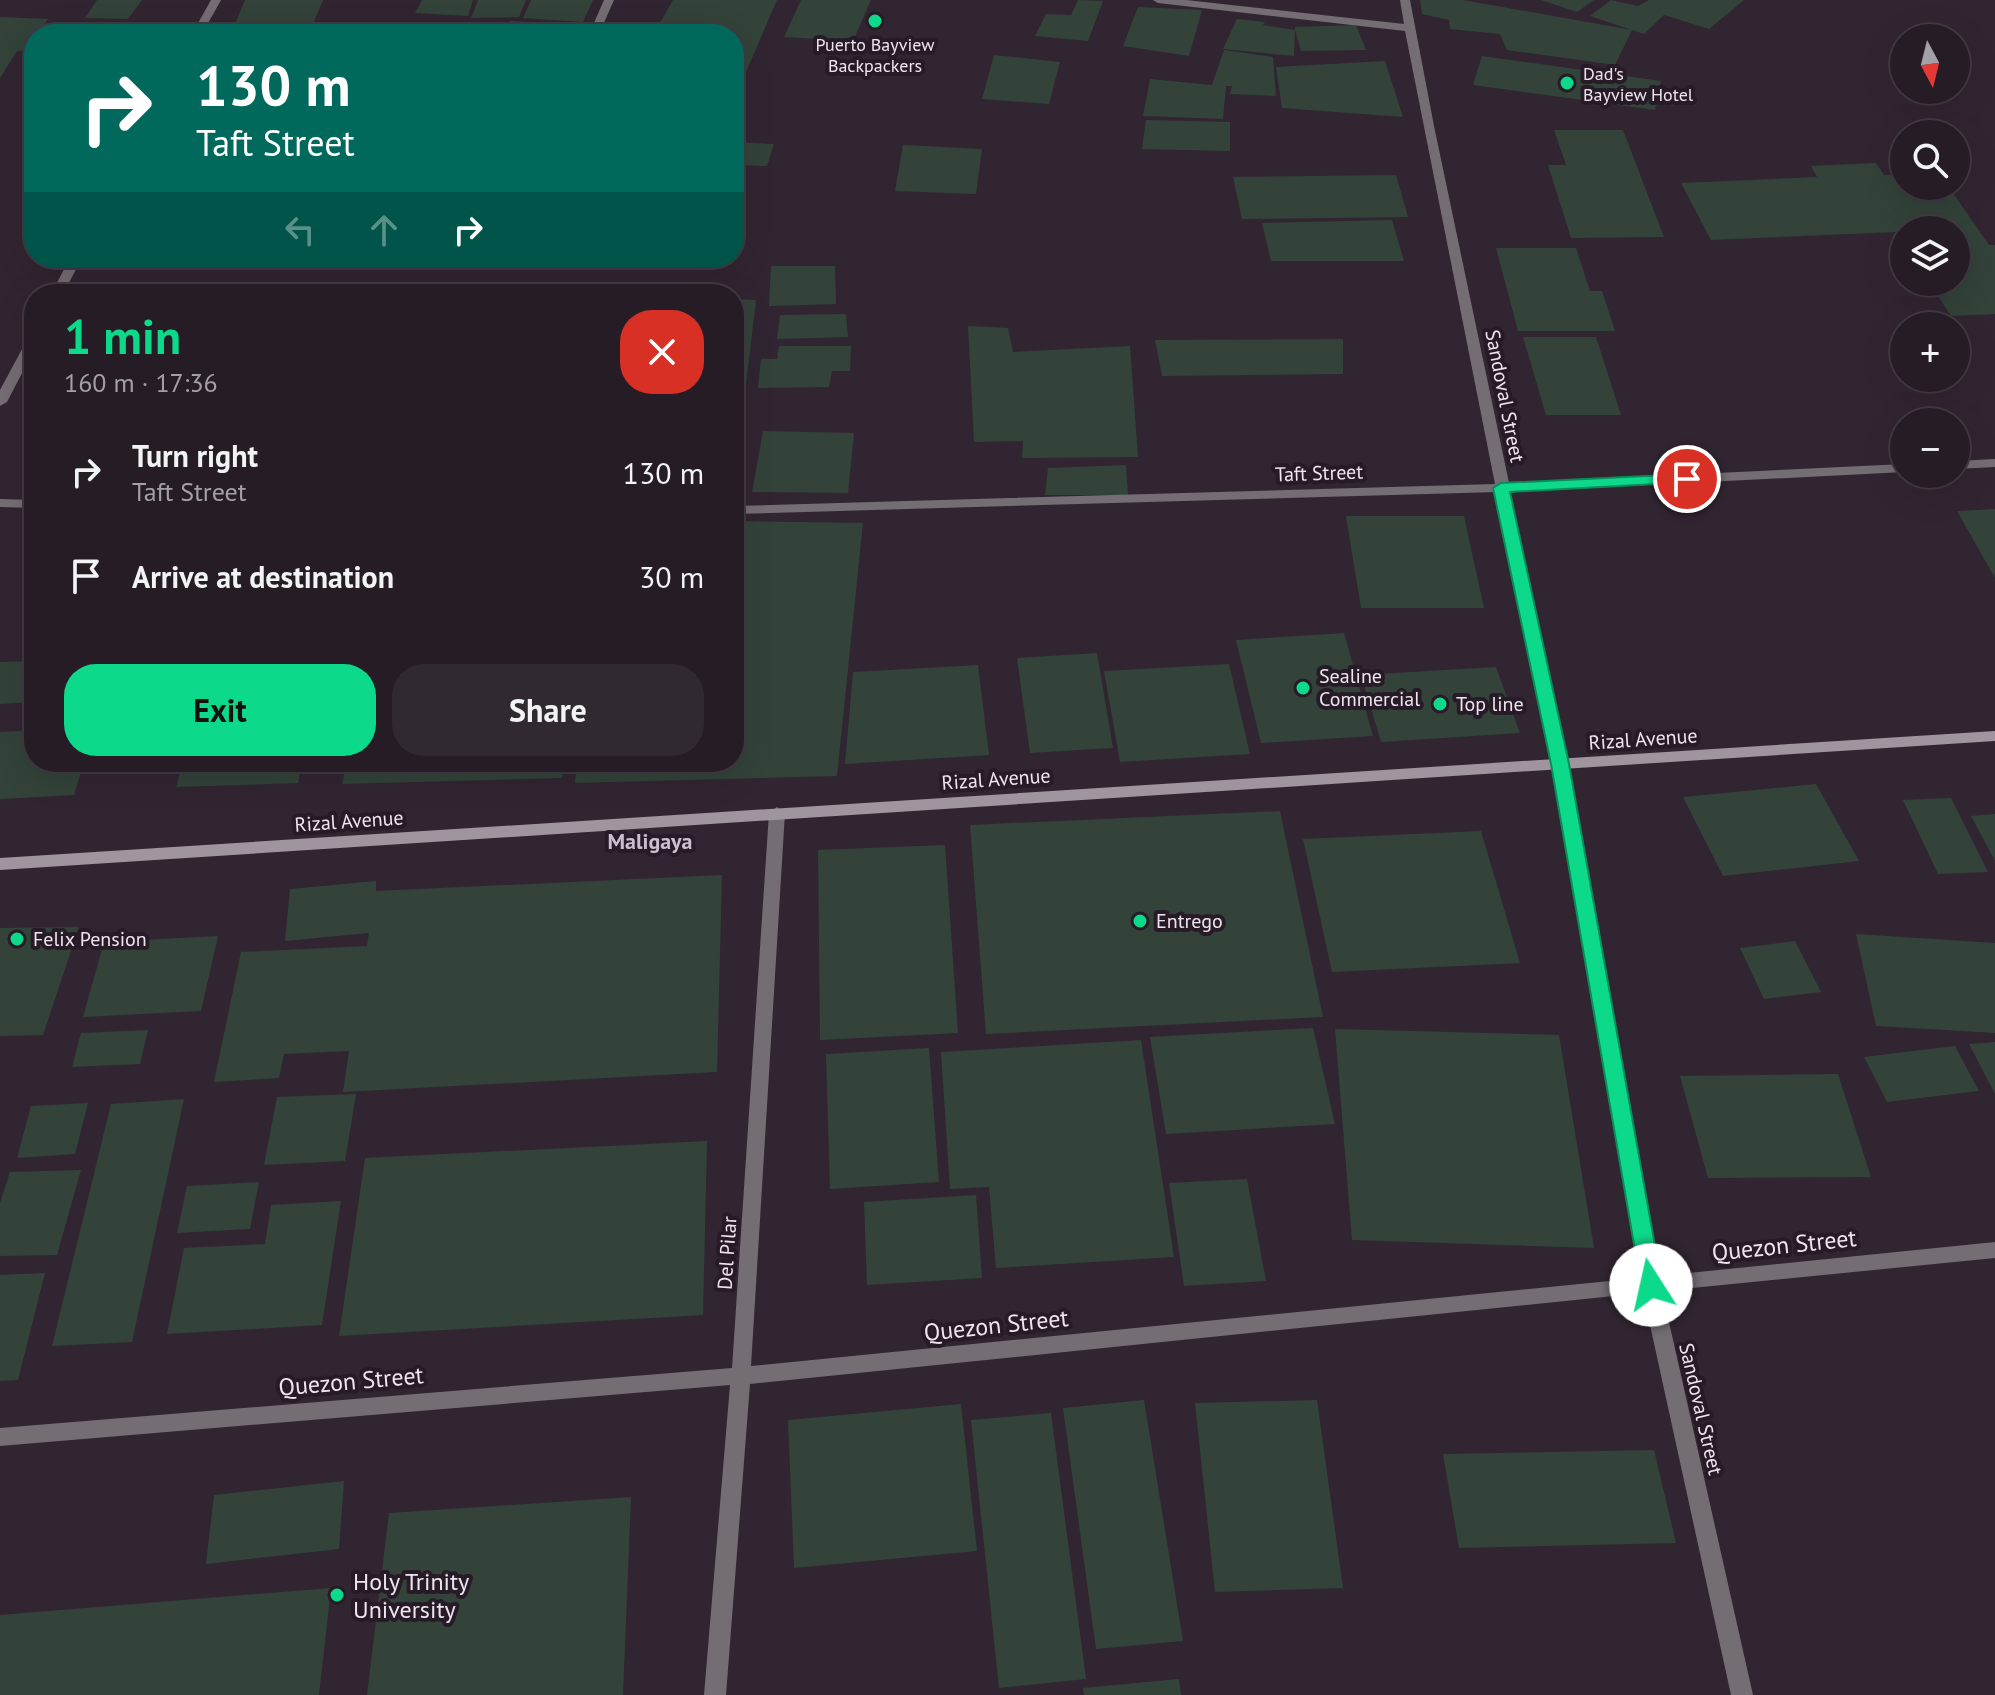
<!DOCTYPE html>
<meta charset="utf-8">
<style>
body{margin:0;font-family:"PT Sans",sans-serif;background:#312932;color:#f1f3f6;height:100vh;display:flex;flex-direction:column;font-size:30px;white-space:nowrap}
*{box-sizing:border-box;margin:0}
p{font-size:26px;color:#a3a1a7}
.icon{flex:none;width:44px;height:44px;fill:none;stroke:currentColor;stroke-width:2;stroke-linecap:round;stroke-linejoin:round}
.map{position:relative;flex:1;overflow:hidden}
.details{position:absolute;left:24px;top:284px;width:720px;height:488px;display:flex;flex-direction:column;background:#251c25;border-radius:32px;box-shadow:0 8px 32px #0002,0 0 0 2px #423a42}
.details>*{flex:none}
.top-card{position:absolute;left:24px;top:24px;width:720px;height:244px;border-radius:32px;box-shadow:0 8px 32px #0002,0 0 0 2px #423a42;background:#00695c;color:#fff;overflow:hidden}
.needle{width:52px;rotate:173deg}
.tools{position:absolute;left:1890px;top:24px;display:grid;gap:16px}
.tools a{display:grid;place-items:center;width:80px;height:80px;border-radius:50%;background:#251c25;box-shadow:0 8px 32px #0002,0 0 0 2px #423a42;font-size:40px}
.pin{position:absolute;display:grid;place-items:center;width:68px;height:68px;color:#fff;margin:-34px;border:4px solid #fff;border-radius:50%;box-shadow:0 2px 8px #0007}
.me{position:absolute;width:88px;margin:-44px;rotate:350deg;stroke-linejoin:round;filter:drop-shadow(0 0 6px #0008)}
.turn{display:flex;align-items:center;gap:28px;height:168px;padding:0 40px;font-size:36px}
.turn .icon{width:104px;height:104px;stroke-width:2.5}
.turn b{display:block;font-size:56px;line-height:68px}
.lanes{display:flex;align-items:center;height:76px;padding:0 40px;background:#0003;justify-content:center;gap:40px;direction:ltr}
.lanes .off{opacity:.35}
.round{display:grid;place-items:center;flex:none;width:84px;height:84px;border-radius:32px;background:#312932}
.summary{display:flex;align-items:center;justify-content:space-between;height:136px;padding:0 40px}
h1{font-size:48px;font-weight:600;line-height:60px;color:#0dd98a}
.primary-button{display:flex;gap:16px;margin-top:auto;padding:16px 40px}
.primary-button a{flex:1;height:92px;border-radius:32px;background:#0dd98a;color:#111;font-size:32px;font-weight:600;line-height:92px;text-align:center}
.primary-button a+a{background:#312932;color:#f1f3f6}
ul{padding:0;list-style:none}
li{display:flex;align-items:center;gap:24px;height:104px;padding:0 40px}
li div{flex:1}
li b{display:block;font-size:30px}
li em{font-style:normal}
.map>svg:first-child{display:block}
.building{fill:#334339}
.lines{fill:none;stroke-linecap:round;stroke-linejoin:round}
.minor{fill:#746e74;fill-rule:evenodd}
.tertiary{fill:#746e74;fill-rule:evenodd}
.secondary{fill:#9f959e;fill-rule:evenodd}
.route{fill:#0dd98a;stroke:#088d5a;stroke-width:2}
.poi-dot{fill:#0dd98a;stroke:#271b27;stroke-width:3}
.labels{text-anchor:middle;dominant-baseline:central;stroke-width:8;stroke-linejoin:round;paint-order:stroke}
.far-poi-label{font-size:18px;fill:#eee6ee;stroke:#271b27}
.street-label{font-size:20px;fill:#eee6ee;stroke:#271b27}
.poi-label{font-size:20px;fill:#eee6ee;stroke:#271b27;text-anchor:start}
.neighbourhood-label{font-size:22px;font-weight:bold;fill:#cdbecd;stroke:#271b27}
.near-street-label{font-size:24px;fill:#eee6ee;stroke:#271b27}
.near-poi-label{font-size:24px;fill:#eee6ee;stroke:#271b27;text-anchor:start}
</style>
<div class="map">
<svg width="1995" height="1695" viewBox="0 0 1995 1695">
<rect width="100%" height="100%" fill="#312531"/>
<path class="building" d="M 97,0 L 142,0 L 128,19 L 85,18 Z
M 245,0 L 323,0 L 310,31 L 232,31 Z
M 422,0 L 473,0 L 468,16 L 415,13 Z
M 478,0 L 526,0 L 519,17 L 471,18 Z
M 531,0 L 593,0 L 583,22 L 523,18 Z
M 673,0 L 777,0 L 743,79 L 734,78 L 734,34 L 654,34 Z
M 801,0 L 871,0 L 853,41 L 784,37 Z
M 1078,0 L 1103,1 L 1088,41 L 1035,36 L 1046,14 L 1071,15 Z
M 1420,0 L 1463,0 L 1632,30 L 1615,65 L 1507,50 L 1500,34 L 1450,29 L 1449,20 L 1422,14 Z
M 1541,0 L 1594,0 L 1577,12 Z
M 1611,0 L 1638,6 L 1649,0 L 1744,0 L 1709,29 L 1664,15 L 1644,34 L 1590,16 Z
M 1138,7 L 1202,10 L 1189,56 L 1123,46 Z
M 0,17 L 48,19 L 39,34 L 34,34 L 29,50 L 17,51 L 0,78 Z
M 1237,19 L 1265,22 L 1263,25 L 1295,30 L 1295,27 L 1356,25 L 1366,50 L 1301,51 L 1295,30 L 1294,56 L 1223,49 Z
M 510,21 L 561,24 L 557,34 L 504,34 Z
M 1224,50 L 1273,57 L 1276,96 L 1230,94 L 1232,86 L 1226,86 L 1223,119 L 1143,116 L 1150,79 L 1212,85 Z
M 994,55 L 1060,62 L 1049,104 L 982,99 Z
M 1482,56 L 1661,81 L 1655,110 L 1473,85 Z
M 1385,61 L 1403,117 L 1282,108 L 1276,67 Z
M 1146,120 L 1230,122 L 1230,151 L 1142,149 Z
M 1554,130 L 1623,130 L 1664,237 L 1571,238 L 1548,165 L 1566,165 Z
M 734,142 L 774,144 L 767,166 L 734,165 Z
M 903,145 L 982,149 L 976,194 L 895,191 Z
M 1876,163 L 1884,175 L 1904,174 L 1904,186 L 1948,186 L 1989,245 L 1995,245 L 1995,314 L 1951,316 L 1929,282 L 1956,282 L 1956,230 L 1904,230 L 1904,243 L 1897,232 L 1711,240 L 1681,183 L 1817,177 L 1811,166 Z
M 1396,175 L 1408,217 L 1242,219 L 1233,177 Z
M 1392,220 L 1404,261 L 1271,261 L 1262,223 Z
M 1496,248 L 1576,248 L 1590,291 L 1602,291 L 1615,331 L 1518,331 Z
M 771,266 L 835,266 L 836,304 L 769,306 Z
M 734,299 L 756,300 L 744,402 L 734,402 Z
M 846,314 L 848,337 L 777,339 L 780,315 Z
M 968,326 L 1008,328 L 1013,352 L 1130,346 L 1138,457 L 1022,458 L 1023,441 L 974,442 Z
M 1523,337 L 1596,337 L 1621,415 L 1546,415 Z
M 1343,339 L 1343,374 L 1162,376 L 1155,340 Z
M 779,346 L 851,346 L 850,371 L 832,371 L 829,387 L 758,388 L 761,359 L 777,359 Z
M 734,422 L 743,422 L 736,483 L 734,483 Z
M 763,431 L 854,433 L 848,493 L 752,492 Z
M 1126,465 L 1128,495 L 1045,495 L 1048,468 Z
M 1995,509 L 1995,578 L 1957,511 Z
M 1346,516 L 1464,516 L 1484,608 L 1361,608 Z
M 734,521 L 863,523 L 837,776 L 575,783 L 577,762 L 734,762 Z
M 1344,633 L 1373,736 L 1261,743 L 1236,640 Z
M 1097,653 L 1113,748 L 1030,753 L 1017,658 Z
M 34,661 L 34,702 L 0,704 L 0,662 Z
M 1229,664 L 1250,754 L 1120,762 L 1104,671 Z
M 978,665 L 989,755 L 845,764 L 853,672 Z
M 1496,667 L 1520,733 L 1381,742 L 1361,675 Z
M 34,730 L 34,762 L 84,762 L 74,795 L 0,799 L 0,732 Z
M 183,762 L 302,762 L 298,783 L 176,787 Z
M 347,762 L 564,762 L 562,778 L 342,784 Z
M 1816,784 L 1859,861 L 1723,876 L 1683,797 Z
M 1951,798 L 1988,872 L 1938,874 L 1903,800 Z
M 1280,811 L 1323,1017 L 986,1034 L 970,825 Z
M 1995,814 L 1995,861 L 1971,816 Z
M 1481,831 L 1520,963 L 1332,972 L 1303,839 Z
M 945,845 L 958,1033 L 820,1040 L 818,850 Z
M 722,875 L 717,1072 L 343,1092 L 349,1051 L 284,1054 L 279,1078 L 214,1082 L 241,952 L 367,946 L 369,933 L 285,941 L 290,889 L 376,881 L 376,891 Z
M 79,927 L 43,1035 L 0,1036 L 0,928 Z
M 1856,934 L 1995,943 L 1995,1033 L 1876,1026 Z
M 218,936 L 201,1011 L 83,1017 L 104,942 Z
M 1795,941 L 1821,992 L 1764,999 L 1740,948 Z
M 1313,1028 L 1335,1124 L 1166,1134 L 1150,1037 Z
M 1335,1029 L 1559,1035 L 1594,1248 L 1352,1240 Z
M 148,1030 L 140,1064 L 72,1067 L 81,1033 Z
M 1141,1040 L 1174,1257 L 996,1268 L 989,1187 L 950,1189 L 941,1052 Z
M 1995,1042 L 1995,1094 L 1969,1044 Z
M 1955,1046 L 1979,1091 L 1887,1102 L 1864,1057 Z
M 929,1048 L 939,1182 L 830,1189 L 826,1054 Z
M 1838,1074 L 1871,1177 L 1708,1178 L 1680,1076 Z
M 356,1094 L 345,1161 L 264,1165 L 277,1097 Z
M 184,1099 L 132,1342 L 52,1346 L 111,1104 Z
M 88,1103 L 75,1154 L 17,1158 L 31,1106 Z
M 707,1141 L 703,1315 L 339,1336 L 365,1158 Z
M 81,1170 L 57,1255 L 0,1256 L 0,1203 L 10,1172 Z
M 1247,1179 L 1266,1281 L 1184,1286 L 1169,1183 Z
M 259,1182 L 250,1229 L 177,1233 L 187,1186 Z
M 976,1195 L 982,1278 L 867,1285 L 864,1202 Z
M 341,1201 L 322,1325 L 167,1334 L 184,1248 L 265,1244 L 271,1205 Z
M 45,1273 L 18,1380 L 0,1381 L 0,1275 Z
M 1144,1400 L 1183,1641 L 1096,1649 L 1063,1408 Z
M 1317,1400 L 1343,1588 L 1215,1592 L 1195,1403 Z
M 961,1404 L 977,1551 L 794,1568 L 788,1420 Z
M 1051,1413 L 1086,1679 L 999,1688 L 971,1420 Z
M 1654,1450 L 1676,1543 L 1459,1548 L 1443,1454 Z
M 344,1481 L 339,1549 L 206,1564 L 214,1495 Z
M 631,1497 L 623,1695 L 367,1695 L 389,1513 Z
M 331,1588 L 319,1695 L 0,1695 L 0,1615 Z
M 1179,1679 L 1181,1695 L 1084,1695 L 1083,1688 Z"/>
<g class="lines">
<path class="minor" d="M 604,0 L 614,0 L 599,34 L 589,34 Z
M 1153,0 L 1186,0 L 1404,24 L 1400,0 L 1410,0 L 1434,126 L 1509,483 L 1904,464 L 1904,472 L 1510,492 L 1568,764 L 1659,1276 L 1995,1242 L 1995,1258 L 1662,1291 L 1753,1695 L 1731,1695 L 1643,1293 L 750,1384 L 726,1695 L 704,1695 L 730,1385 L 0,1446 L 0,1428 L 732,1368 L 769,813 L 777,807 L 785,813 L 751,1366 L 1640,1278 L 1552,764 L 1497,492 L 734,514 L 734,506 L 1495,484 L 1405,31 L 1158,3 Z
M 1995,459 L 1995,467 L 1956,469 L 1956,461 Z
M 0,499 L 34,500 L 34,508 L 0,507 Z"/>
<path class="tertiary" d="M 211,0 L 221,0 L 202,34 L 192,34 Z
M 70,258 L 82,258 L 63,294 L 51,294 Z
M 34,334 L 34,350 L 7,402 L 0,406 L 0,390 L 28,338 Z"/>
<path class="secondary" d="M 1995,731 L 1995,741 L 0,870 L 0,858 Z"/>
</g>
<path class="route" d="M 1687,474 L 1695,479 L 1692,482 L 1510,492 L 1569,764 L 1662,1285 L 1659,1291 L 1651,1294 L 1644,1291 L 1641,1285 L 1551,764 L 1493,488 L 1501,483 Z"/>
<g class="poi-dot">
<circle cx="875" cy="21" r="8"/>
<circle cx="1567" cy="83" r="8"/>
<circle cx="1303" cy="688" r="8"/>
<circle cx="1440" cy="704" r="8"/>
<circle cx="1140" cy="921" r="8"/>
<circle cx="17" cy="939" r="8"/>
<circle cx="337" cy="1595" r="8"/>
</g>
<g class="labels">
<g class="far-poi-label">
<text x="875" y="44">Puerto Bayview<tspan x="875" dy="21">Backpackers</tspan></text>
<text x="1583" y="73" text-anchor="start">Dad's<tspan x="1583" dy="21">Bayview Hotel</tspan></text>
</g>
<g class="street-label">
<text transform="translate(1505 396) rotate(79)">Sandoval Street</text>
<text transform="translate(1319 473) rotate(-2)">Taft Street</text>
<text transform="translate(1643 739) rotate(-4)">Rizal Avenue</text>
<text transform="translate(996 779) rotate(-4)">Rizal Avenue</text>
<text transform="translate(349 821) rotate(-4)">Rizal Avenue</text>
<text transform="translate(727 1253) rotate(-86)">Del Pilar</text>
<text transform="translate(1701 1409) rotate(77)">Sandoval Street</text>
</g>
<g class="poi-label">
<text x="1319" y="676">Sealine<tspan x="1319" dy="23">Commercial</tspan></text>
<text x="1456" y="704">Top line</text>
<text x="1156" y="921">Entrego</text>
<text x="33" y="939">Felix Pension</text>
</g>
<g class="neighbourhood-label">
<text x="650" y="841">Maligaya</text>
</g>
<g class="near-street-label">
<text transform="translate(1784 1245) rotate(-6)">Quezon Street</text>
<text transform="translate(996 1325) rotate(-6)">Quezon Street</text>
<text transform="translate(351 1381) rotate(-5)">Quezon Street</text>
</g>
<g class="near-poi-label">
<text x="353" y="1581">Holy Trinity<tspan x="353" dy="28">University</tspan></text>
</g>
</g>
</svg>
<div class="tools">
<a><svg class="needle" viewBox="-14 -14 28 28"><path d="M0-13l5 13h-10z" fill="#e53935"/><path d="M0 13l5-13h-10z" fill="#a3a1a7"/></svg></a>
<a><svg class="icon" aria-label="search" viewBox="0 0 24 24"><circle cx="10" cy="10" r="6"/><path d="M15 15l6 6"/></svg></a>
<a><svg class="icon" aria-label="layers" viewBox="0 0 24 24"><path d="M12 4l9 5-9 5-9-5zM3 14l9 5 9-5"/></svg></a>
<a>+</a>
<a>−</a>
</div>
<div class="pin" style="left:1687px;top:479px;background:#d93025"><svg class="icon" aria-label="arrive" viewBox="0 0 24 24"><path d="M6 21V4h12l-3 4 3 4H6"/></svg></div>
<svg class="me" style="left:1651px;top:1285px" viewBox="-20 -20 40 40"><circle r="19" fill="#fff"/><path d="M0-13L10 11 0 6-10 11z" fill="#0dd98a"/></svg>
<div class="top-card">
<div class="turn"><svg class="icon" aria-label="right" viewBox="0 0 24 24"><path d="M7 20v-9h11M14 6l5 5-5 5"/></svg><div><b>130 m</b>Taft Street</div></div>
<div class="lanes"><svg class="icon off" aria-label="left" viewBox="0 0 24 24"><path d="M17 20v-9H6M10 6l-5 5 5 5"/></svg><svg class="icon off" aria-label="ahead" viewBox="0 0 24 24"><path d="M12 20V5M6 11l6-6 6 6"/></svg><svg class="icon" aria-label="right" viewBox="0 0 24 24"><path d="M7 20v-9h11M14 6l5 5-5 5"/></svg></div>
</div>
<section class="details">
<div class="summary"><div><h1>1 min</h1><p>160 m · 17:36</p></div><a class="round" style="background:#d93025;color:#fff"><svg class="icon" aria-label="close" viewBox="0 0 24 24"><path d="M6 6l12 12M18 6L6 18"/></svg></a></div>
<ul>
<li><svg class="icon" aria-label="right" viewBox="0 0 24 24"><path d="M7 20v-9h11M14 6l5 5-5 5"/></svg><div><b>Turn right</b><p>Taft Street</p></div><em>130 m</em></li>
<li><svg class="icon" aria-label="arrive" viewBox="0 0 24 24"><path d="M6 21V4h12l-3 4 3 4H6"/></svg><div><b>Arrive at destination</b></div><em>30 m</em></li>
</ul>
<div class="primary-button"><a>Exit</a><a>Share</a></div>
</section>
</div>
